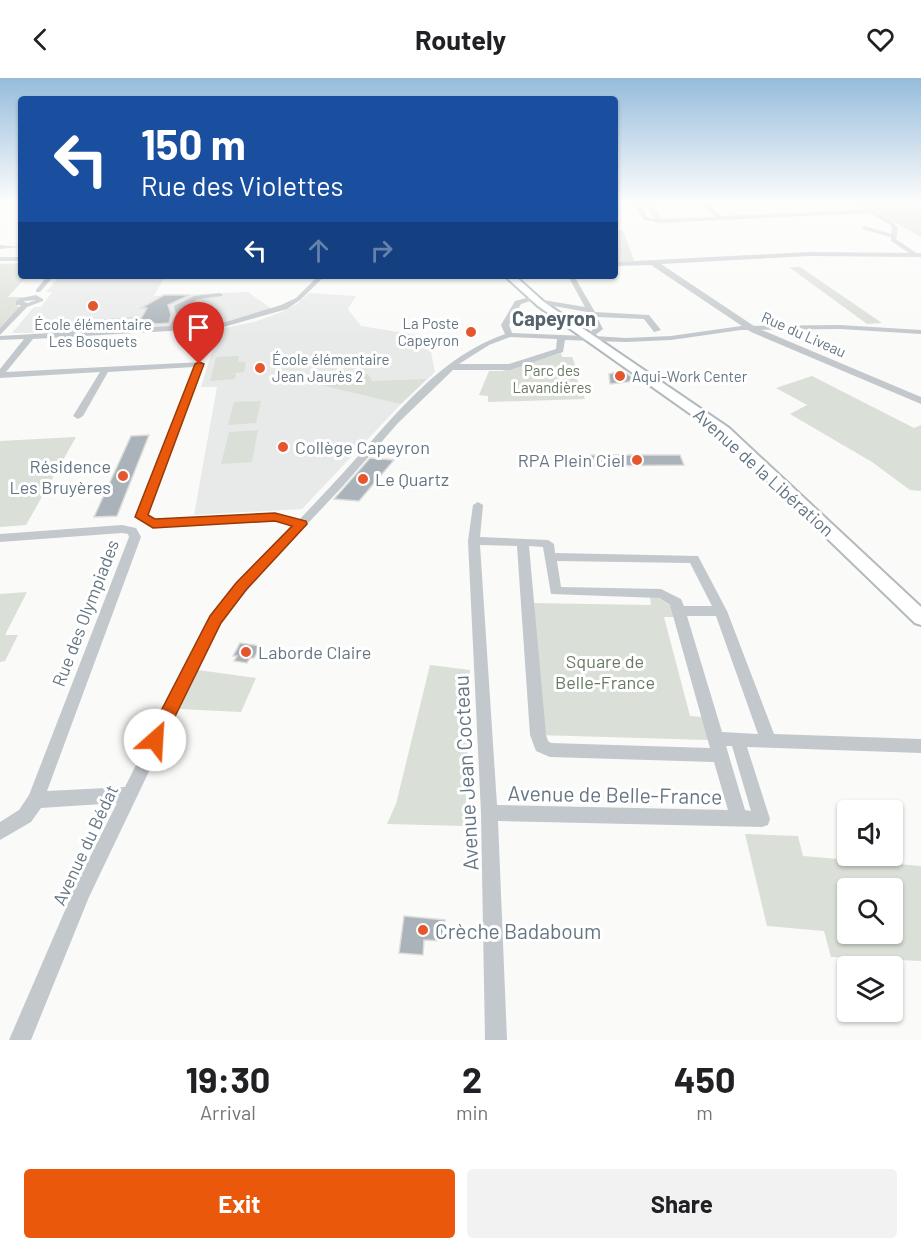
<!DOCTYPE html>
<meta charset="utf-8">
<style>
body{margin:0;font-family:Barlow,sans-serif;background:#f2f2f2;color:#202124;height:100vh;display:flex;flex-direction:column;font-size:22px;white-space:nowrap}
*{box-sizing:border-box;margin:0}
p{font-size:20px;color:#757577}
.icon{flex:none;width:33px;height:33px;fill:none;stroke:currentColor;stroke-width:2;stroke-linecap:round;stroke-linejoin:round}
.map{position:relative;height:962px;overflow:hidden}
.side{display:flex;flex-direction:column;background:#fff;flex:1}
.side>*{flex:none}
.top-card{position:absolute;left:18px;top:18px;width:600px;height:183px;border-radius:6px;box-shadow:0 2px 4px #0004;background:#1a4fa0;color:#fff;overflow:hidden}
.controls{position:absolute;left:837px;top:722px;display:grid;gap:12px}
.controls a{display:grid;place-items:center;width:66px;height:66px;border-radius:6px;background:#fff;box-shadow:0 2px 4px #0004;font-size:30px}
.pin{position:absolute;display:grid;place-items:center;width:51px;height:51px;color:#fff;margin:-62px -26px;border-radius:50% 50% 50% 0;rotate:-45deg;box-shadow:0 0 6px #0007}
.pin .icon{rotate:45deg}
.me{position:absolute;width:66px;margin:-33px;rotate:26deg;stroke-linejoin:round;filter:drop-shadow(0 0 4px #0008)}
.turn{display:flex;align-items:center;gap:21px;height:126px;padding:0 24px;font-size:27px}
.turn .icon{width:78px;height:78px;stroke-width:2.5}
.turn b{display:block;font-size:42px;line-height:51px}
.lanes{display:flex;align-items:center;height:57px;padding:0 24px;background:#0003;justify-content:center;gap:30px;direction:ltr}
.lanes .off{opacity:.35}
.eta{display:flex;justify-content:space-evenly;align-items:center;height:102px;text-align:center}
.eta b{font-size:36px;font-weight:700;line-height:42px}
.button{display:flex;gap:12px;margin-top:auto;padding:12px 24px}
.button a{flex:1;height:69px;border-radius:6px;background:#ea580c;color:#fff;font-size:24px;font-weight:700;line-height:69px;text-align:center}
.button a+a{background:#f2f2f2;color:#202124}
header{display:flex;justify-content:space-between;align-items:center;height:78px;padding:0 24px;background:#fff;font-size:27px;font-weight:700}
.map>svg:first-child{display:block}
.built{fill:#e8e9e9}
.green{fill:#dadfd7;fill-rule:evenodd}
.building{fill:#aab3b9;stroke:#dcdcda;stroke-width:1.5}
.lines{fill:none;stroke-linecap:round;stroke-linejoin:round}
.secondary-casing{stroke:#b3babf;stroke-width:4}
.minor{fill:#c3c8cc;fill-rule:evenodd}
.tertiary{fill:#c3c8cc;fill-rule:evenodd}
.secondary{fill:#fff;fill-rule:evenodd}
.route{fill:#ea580c;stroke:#983908;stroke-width:1.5}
.poi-dot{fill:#e4572e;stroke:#fff;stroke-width:2}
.labels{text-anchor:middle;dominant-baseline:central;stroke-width:6;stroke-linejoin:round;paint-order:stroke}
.far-poi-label{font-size:15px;fill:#657683;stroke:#fff;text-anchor:start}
.far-street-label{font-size:15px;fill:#657683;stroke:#fff}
.far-park-label{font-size:15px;fill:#687a64;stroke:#fff}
.poi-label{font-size:18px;fill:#657683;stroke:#fff;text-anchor:start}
.street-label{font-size:18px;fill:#657683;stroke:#fff}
.park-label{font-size:18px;fill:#687a64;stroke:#fff}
.far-district-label{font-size:20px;font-weight:bold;fill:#57646e;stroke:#fff}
.near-street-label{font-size:21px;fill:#657683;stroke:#fff}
.near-poi-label{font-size:21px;fill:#657683;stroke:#fff;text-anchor:start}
</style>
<header><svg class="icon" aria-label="back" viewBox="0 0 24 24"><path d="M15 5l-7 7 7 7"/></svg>Routely<svg class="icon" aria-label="heart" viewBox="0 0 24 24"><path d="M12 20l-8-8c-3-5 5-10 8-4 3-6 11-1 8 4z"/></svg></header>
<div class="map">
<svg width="921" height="962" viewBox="0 0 921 962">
<rect width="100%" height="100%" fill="#fafaf8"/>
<path class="built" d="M 60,198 L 165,198 L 154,218 L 248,214 L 272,231 L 226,244 L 198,248 L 130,251 L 137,238 L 69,244 L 60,255 L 12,255 L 34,229 L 41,229 L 52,214 L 46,214 Z
M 309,215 L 356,218 L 348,231 L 361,248 L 428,259 L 435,294 L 401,326 L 302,431 L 194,437 L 217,309 L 201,309 L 219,251 L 254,244 L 279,235 L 297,226 Z"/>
<path class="green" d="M 859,124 L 921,124 L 921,159 Z
M 615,152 L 623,152 L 634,183 L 615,184 Z
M 21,185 L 21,198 L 27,198 L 8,219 L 22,219 L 17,226 L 19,230 L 0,250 L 0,186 Z
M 789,189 L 800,189 L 882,245 L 867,246 Z
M 138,238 L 130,251 L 60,255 L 68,244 Z
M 561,275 L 562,279 L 572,279 L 577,291 L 573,292 L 585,321 L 488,324 L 488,318 L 479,317 L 489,293 L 502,293 Z
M 239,278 L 238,284 L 246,284 L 244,294 L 236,295 L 235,301 L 210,303 L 216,279 Z
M 368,296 L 372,303 L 427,301 L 401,326 L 325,308 L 327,299 Z
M 812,298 L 914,350 L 921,347 L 921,413 L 910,412 L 872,384 L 790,336 L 807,327 L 776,310 Z
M 261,323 L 256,345 L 228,347 L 234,324 Z
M 258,352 L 252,384 L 221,386 L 229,354 Z
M 76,359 L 26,447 L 0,449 L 0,363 Z
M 27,514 L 5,557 L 18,557 L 5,583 L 0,584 L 0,516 Z
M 650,519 L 658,520 L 671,528 L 674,539 L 664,539 L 690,638 L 702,639 L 708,662 L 538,657 L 529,525 L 651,527 Z
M 430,587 L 470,592 L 465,748 L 387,746 L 396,726 Z
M 198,592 L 256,600 L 241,634 L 179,631 Z
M 745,756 L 798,758 L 803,778 L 921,788 L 921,883 L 831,879 L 824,853 L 767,848 ZM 848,810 L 892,810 L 892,855 L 848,855 Z"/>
<path class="building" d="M 164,217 L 190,217 L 168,227 L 171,236 L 169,245 L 157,246 L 140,242 L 147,230 L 141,230 Z
M 622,292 L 633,300 L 636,303 L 610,306 L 609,296 Z
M 149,357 L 117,438 L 94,439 L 131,358 Z
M 591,377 L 680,377 L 684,387 L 593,388 Z
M 370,380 L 394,382 L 359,423 L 334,421 Z
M 240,565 L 261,568 L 254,580 L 250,580 L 247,585 L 234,583 L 237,578 L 233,578 Z
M 404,838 L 445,842 L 444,863 L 424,862 L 423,877 L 399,875 Z"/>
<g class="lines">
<defs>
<path id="secondary" d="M 505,198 L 515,198 L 544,224 L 729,350 L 921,529 L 921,547 L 915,545 L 719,356 L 538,228 Z"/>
</defs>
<use href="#secondary" class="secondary-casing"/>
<path class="minor" d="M 633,124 L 639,124 L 648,140 L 655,141 L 643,124 L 649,124 L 661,141 L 716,139 L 698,124 L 704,124 L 722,138 L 864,132 L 852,124 L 859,124 L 893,144 L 898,150 L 896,161 L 919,177 L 914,178 L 891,163 L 891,159 L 862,151 L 864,148 L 891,156 L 892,150 L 889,146 L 869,135 L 659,145 L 644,142 Z
M 0,179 L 21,179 L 21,183 L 0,183 Z
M 47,198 L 54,198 L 40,214 L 36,214 L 36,212 Z
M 318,198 L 325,198 L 300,222 L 287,231 L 220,250 L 33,261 L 6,294 L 202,284 L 203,286 L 147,438 L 155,442 L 275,435 L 299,442 C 317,423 335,404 352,385 C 397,335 440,279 505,256 L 501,247 L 515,223 L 534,218 L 537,221 L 585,229 L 568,198 L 574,198 L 595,234 L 649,237 L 661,252 L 654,254 L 644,241 L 597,239 L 603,251 L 594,258 L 626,260 L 671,258 L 741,248 L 840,247 L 921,252 L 921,256 L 840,251 L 741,252 L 671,262 L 626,264 L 565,262 L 563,274 L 510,292 L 453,292 L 398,345 L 343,408 L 264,492 L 220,545 L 89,819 L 31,962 L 9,962 L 76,807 L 117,725 L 41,730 L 31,744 L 0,762 L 0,744 L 19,732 L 29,717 L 129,459 L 128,456 L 122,455 L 0,464 L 0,456 L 122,447 L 136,450 L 141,459 L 47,713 L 125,709 L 210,539 L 240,503 L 293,447 L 275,443 L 153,450 L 135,439 L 194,289 L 108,294 L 83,338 L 78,341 L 73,338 L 100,294 L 0,300 L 0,291 L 24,261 L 0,262 L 0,258 L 170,248 L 176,236 L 174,228 L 194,218 L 220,215 L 223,217 L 222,218 L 198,221 L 181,231 L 184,236 L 178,248 L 219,246 L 281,227 L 296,220 ZM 534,222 L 537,225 L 587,234 L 595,250 L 585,258 L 512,255 L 509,247 L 521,226 ZM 510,259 L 557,261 L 556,271 L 509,286 L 459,286 L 489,267 Z
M 36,217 L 43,221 L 43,223 L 27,229 L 0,257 L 0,250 L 21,227 L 16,227 L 16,223 L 21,220 ZM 36,222 L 28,225 L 24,224 L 25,223 Z
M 478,424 L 483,427 L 480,459 L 548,462 L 554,466 L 555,475 L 698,478 L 727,533 L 774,656 L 921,661 L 921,675 L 747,669 L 770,741 L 768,747 L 762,749 L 498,743 L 507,962 L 485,962 L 481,735 L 468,463 L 473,427 ZM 480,467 L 517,468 L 530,657 L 536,673 L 550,679 L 714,684 L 728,732 L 497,727 ZM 529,468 L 543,469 L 551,516 L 659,520 L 670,527 L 710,670 L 551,665 L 548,663 L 546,657 ZM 557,483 L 690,485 L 712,528 L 684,528 L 681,521 L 661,511 L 561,509 ZM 687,538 L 716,538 L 758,656 L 722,654 ZM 726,668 L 732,668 L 751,733 L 745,732 Z"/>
<path class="tertiary" d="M 0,167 L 20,169 L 0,171 Z
M 809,174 L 921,175 L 921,179 L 809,178 L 661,186 L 757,250 L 921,319 L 921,326 L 751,254 L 651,187 L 615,188 L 615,184 Z"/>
<use href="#secondary" class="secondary"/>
</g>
<linearGradient id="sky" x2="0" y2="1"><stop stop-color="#96bcdc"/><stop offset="0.48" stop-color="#fdfdfc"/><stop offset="1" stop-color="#fdfdfc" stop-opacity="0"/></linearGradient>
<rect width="921" height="259" fill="url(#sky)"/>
<path class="route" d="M 199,284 L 204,286 L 148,437 L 155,441 L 275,435 L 306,443 L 307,446 L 246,512 L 221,545 L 161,667 L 155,669 L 149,667 L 146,662 L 210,538 L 236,505 L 292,448 L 275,443 L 153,450 L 135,439 L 195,286 Z"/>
<g class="poi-dot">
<circle cx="93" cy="228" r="6"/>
<circle cx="471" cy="254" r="6"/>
<circle cx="260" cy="290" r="6"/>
<circle cx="620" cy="298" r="6"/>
<circle cx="283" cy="369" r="6"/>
<circle cx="637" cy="382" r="6"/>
<circle cx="123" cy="398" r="6"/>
<circle cx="363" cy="401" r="6"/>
<circle cx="246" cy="574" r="6"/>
<circle cx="423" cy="852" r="6"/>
</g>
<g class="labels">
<g class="far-poi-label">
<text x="459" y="245" text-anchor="end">La Poste<tspan x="459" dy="17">Capeyron</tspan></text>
<text x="93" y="246" text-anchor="middle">École élémentaire<tspan x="93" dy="17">Les Bosquets</tspan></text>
<text x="272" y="281">École élémentaire<tspan x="272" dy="17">Jean Jaurès 2</tspan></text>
<text x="632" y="298">Aqui-Work Center</text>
</g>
<g class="far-street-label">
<text transform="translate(804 256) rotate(24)">Rue du Liveau</text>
</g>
<g class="far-park-label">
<text x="552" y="292">Parc des<tspan x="552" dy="17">Lavandières</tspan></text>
</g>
<g class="poi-label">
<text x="295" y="369">Collège Capeyron</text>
<text x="625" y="382" text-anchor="end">RPA Plein Ciel</text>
<text x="111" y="388" text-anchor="end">Résidence<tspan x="111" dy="21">Les Bruyères</tspan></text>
<text x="375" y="401">Le Quartz</text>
<text x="258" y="574">Laborde Claire</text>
</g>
<g class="street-label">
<text transform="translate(764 394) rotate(42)">Avenue de la Libération</text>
<text transform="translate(85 535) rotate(-69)">Rue des Olympiades</text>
<text transform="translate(85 767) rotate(-65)">Avenue du Bédat</text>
</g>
<g class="park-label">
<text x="605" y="583">Square de<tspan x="605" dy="21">Belle-France</tspan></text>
</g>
<g class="far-district-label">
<text x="554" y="240">Capeyron</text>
</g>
<g class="near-street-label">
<text transform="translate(465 695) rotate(-93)">Avenue Jean Cocteau</text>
<text transform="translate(615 716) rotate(1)">Avenue de Belle-France</text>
</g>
<g class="near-poi-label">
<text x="435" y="852">Crèche Badaboum</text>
</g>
</g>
</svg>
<div class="controls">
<a><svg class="icon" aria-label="sound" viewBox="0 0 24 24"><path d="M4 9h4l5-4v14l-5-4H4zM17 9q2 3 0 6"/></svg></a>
<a><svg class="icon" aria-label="search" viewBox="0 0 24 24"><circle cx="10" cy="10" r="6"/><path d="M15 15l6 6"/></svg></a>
<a><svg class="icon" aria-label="layers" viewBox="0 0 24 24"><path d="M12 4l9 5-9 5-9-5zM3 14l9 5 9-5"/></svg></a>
</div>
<div class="pin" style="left:199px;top:286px;background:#d93025"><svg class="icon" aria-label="arrive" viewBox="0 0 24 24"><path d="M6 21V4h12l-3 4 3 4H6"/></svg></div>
<svg class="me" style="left:155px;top:662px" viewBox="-20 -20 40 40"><circle r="19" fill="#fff"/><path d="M0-13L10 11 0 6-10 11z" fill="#ea580c"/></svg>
<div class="top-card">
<div class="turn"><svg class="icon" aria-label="left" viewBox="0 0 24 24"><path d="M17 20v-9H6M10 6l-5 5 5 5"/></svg><div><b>150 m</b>Rue des Violettes</div></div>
<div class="lanes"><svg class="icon" aria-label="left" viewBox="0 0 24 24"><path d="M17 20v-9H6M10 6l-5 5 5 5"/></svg><svg class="icon off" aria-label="ahead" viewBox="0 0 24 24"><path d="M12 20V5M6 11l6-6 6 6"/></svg><svg class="icon off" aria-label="right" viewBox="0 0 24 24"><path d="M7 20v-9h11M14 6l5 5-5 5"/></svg></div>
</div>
</div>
<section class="side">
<div class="eta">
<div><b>19:30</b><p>Arrival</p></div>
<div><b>2</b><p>min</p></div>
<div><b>450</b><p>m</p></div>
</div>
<div class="button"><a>Exit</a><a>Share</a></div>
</section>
